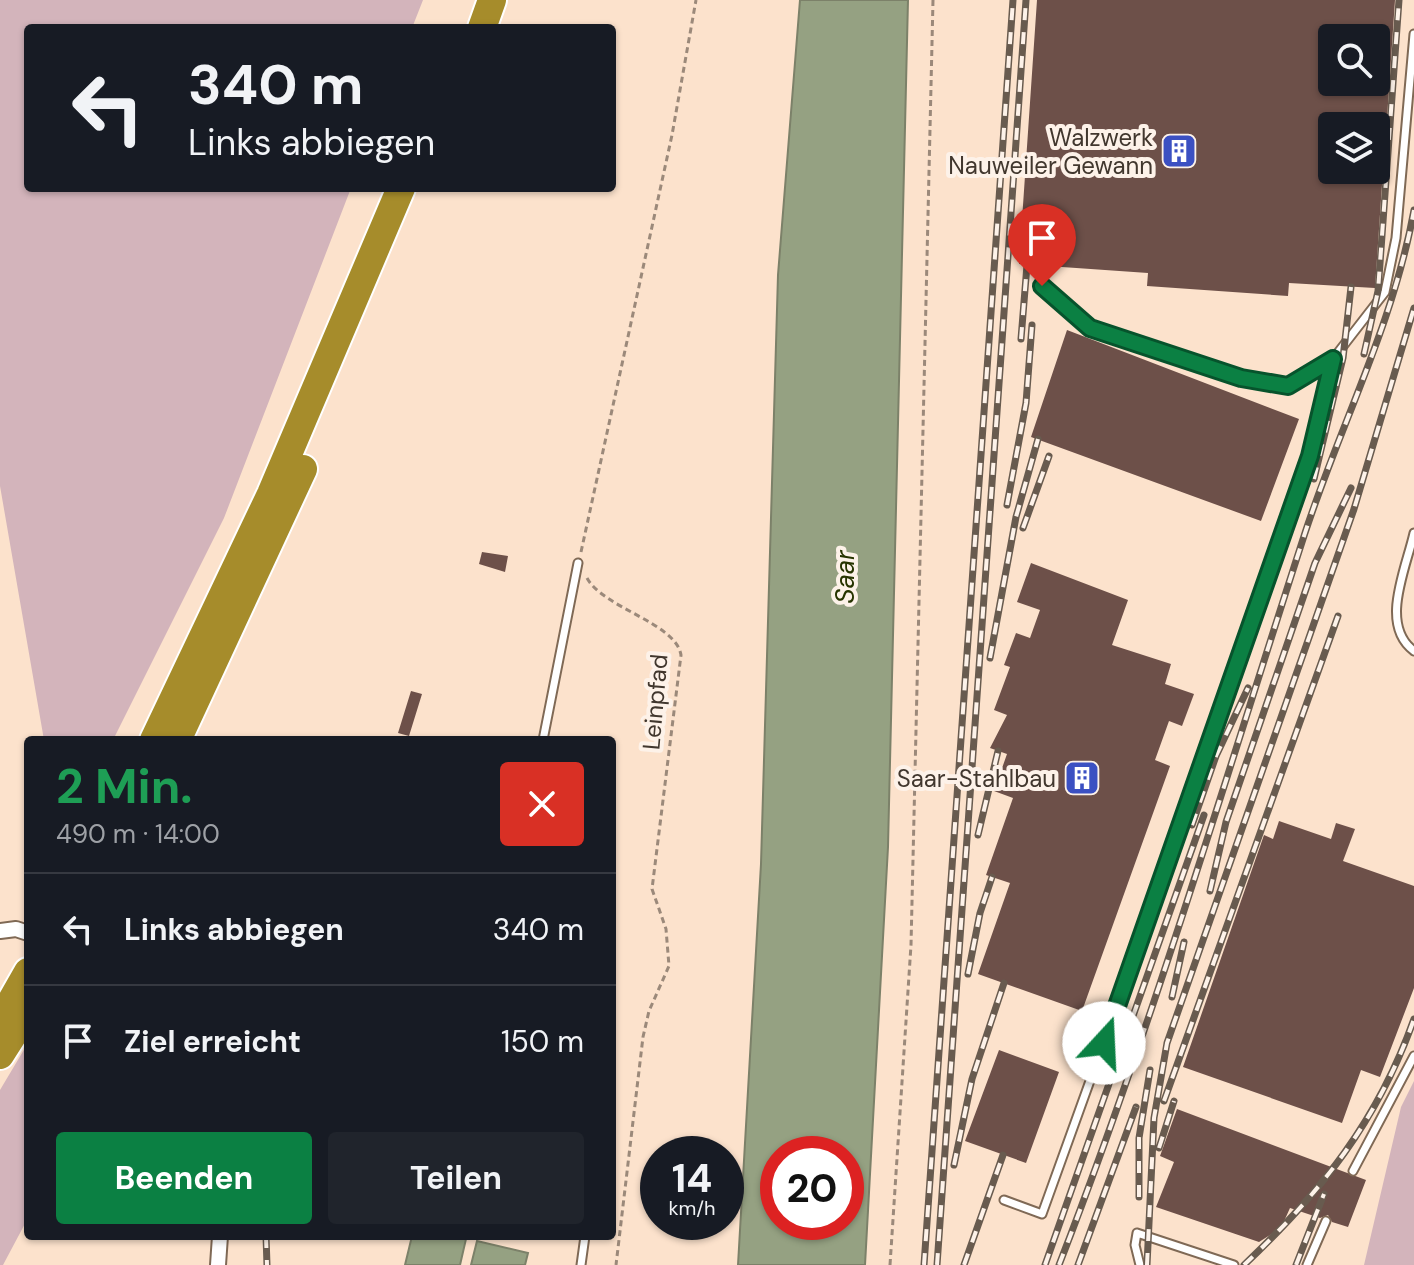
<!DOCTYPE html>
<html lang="de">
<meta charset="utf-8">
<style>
body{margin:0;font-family:"DM Sans",sans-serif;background:#20242c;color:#f1f3f6;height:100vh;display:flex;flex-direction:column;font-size:30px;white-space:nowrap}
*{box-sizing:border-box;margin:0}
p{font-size:26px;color:#9ea1a6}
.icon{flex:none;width:44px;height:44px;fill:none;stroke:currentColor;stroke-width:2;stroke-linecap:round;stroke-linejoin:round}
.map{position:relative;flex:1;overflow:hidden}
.sheet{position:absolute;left:24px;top:736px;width:592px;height:504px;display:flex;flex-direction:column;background:#171b24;border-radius:8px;box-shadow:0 2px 6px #0004}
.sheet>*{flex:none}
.guide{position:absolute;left:24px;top:24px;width:592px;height:168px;border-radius:8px;box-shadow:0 2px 6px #0004;background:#171b24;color:#f1f3f6;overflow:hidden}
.buttons{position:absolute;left:1318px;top:24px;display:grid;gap:16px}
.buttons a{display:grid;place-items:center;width:72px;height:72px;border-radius:8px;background:#171b24;box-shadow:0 2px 6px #0004;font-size:40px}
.speed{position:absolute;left:640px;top:1136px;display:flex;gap:16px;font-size:40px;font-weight:700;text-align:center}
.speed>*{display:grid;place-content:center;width:104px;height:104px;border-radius:50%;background:#171b24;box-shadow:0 2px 6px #0004;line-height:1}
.speed small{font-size:20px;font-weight:400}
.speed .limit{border:12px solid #d22;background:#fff;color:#111}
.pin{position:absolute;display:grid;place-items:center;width:68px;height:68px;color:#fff;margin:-82px -34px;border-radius:50% 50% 50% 0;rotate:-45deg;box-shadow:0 0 8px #0007}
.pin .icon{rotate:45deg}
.me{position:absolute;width:88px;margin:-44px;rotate:20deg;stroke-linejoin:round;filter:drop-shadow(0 0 6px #0008)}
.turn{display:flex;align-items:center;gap:28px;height:168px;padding:0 32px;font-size:36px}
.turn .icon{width:104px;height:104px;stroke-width:2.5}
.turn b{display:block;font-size:56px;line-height:68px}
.round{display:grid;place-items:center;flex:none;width:84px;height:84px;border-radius:8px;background:#20242c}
.head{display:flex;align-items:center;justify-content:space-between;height:136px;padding:0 32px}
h1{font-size:48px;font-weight:700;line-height:60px;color:#1e9e55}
.primary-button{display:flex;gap:16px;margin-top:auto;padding:16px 32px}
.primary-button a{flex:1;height:92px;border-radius:8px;background:#0b8043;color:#fff;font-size:32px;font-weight:700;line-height:92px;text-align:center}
.primary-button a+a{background:#20242c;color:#f1f3f6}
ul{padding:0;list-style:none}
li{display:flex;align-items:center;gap:24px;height:112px;padding:0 32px;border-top:2px solid #363941}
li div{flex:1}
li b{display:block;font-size:30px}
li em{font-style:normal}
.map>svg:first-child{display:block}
.green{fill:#d3b4bb}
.water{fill:#95a182;stroke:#7c8169;stroke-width:2;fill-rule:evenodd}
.building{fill:#6d5049;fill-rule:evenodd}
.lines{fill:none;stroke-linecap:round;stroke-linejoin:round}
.service-casing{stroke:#7f6955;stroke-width:11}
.minor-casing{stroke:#7f6955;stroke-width:18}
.motorway-casing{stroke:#fff;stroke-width:32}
.path{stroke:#9b897a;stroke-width:3;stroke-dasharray:6 4;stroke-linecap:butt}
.service{stroke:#fff;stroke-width:7}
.minor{stroke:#fff;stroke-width:14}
.motorway{stroke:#a68c2b;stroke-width:28}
.rail-casing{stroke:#685b4f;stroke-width:7}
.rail{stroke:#fdf2e9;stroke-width:4;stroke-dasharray:12;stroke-linecap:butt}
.route-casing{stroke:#07532c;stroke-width:20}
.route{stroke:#0b8043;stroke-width:14}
.labels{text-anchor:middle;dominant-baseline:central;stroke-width:8;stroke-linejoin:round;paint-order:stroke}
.poi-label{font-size:24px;fill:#41372e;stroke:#fdf2e9;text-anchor:end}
.street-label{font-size:24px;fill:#41372e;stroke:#fdf2e9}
.water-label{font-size:26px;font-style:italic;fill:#273400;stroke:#fdf2e9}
</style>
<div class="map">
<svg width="1414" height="1265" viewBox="0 0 1414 1265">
<rect width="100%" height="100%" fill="#fce2cc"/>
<path class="green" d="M 0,0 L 423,0 L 412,28 L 28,28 L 28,188 L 351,188 L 224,518 L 113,740 L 44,740 L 0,486 Z
M 28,1043 L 28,1218 L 3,1265 L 0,1265 L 0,1090 Z
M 1414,1081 L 1414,1265 L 1364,1265 L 1401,1107 Z"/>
<path class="water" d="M 800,0 L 908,0 L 888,847 L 865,1265 L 738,1265 L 761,864 L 778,275 ZM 778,1154 L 846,1154 L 846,1222 L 778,1222 Z
M 412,1236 L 466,1239 L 460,1265 L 405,1265 Z
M 477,1241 L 528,1253 L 525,1265 L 471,1265 Z"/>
<path class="building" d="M 1037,0 L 1395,0 L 1385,148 L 1376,147 L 1376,126 L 1332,126 L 1332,170 L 1383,170 L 1375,288 L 1289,283 L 1288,296 L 1147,286 L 1148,273 L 1019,264 ZM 1332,38 L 1376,38 L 1376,82 L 1332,82 Z
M 1067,330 L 1299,419 L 1261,521 L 1031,437 Z
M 482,552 L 508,556 L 505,572 L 479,564 Z
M 1031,563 L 1128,600 L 1112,645 L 1171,664 L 1165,684 L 1194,694 L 1182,726 L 1169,721 L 1155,760 L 1170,766 L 1082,1011 L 978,974 L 1010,883 L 986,875 L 1013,798 L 994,791 L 1007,754 L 990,748 L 1007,715 L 994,710 L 1010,667 L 1004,665 L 1016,633 L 1030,638 L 1040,610 L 1017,602 Z
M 411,691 L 422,694 L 409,736 L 398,733 Z
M 1279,821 L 1331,839 L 1336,823 L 1355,829 L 1343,861 L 1414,886 L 1414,988 L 1380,1077 L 1361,1070 L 1342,1123 L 1183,1067 L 1264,835 L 1273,839 Z
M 999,1050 L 1059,1072 L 1026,1163 L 965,1141 Z
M 1177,1109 L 1366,1180 L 1348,1227 L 1332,1222 L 1328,1215 L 1320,1218 L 1290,1208 L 1281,1228 L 1259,1242 L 1156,1207 L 1174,1162 L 1160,1156 Z"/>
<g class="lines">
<defs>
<path id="service" d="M 1042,286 L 1090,328 L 1241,378 L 1288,386 L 1333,359
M 1414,533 C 1406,569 1379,625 1414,651
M 543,740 L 578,563
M 1353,1171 L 1414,1056
M 1004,1200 L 1042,1214 L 1247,645 L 1319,428 L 1333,359 L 1385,292 L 1396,238 L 1414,34
M 581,1265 L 585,1236
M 1140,1265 L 1135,1245 L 1137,1233 L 1234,1265
M 1307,1265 L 1326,1221"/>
<path id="minor" d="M 0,931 L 16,929 L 28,933
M 218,1265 L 220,1236"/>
<path id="motorway" d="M 482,28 L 492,0
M 154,740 L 271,494 L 401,188
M 177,740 L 303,469
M 0,1021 L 28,972
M 0,1055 L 28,1011"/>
</defs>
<use href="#service" class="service-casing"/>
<use href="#minor" class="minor-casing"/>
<use href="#motorway" class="motorway-casing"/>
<path class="path" d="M 581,552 L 672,135 L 696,0
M 587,578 C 603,608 676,623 681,655 L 652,889 L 666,929 L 669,966 L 649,1011 L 643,1037 L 616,1265
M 890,1265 L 911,945 L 933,0"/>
<use href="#service" class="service"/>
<use href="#minor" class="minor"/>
<use href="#motorway" class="motorway"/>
<defs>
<path id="rail" d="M 1021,339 L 1027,265
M 1364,354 L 1378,291 L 1399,0
M 1314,479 L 1343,358 L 1351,287
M 1007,505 L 1026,403 L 1032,325
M 1023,528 L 1049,456
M 990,658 L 1016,517 L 1038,439
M 1192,825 L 1216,756 L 1248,688
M 978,835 L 998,751
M 1210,891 L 1226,822 L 1315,563 L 1351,488
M 968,974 L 980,913 L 992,877
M 1172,997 L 1184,942
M 1164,1101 L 1338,616
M 1159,1148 L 1174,1101
M 954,1165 L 972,1079 L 1004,983
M 1139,1197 L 1139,1138 L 1150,1070
M 266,1236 L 267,1265
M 924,1265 L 1013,0
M 937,1265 L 1026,0
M 964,1265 L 1003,1155
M 1045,1265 L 1204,815
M 1059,1265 C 1152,1026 1225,780 1304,536 C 1340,425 1393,326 1414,210
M 1078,1265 L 1136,1107
M 1147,1265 L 1154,1118 L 1167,1043 L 1354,509 L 1414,308
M 1244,1265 C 1321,1192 1378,1121 1414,1019
M 1296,1265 L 1324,1194"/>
</defs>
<use href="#rail" class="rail-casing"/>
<use href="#rail" class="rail"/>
</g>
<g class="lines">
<defs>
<path id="route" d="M 1042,286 L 1090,328 L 1241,378 L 1288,386 L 1333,359 L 1310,456 L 1104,1043"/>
</defs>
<use href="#route" class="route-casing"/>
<use href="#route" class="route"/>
</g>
<defs>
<symbol id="building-square" viewBox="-11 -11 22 22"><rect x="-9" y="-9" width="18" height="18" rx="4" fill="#3b50c2" stroke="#fdf2e9"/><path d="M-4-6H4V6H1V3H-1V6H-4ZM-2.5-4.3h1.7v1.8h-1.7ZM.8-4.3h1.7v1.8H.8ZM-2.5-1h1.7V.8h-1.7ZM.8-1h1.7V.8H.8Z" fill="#fff"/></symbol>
</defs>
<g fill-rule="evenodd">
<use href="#building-square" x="1159" y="131" width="40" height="40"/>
<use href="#building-square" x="1062" y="758" width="40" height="40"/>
</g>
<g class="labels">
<g class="poi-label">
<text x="1153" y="137">Walzwerk<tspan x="1153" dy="28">Nauweiler Gewann</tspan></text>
<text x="1056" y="778">Saar-Stahlbau</text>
</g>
<g class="street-label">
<text transform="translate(655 702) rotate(-85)">Leinpfad</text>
</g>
<g class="water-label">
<text transform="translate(845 577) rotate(-90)">Saar</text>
</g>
</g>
</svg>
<div class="buttons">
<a><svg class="icon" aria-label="search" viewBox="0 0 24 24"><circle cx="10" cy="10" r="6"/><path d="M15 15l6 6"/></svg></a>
<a><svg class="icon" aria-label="layers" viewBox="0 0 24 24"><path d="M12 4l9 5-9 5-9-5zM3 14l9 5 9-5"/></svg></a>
</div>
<div class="speed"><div>14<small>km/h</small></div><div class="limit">20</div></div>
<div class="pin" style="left:1042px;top:286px;background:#d93025"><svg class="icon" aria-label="arrive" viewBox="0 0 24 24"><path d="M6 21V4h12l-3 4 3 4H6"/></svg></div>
<svg class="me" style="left:1104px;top:1043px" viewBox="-20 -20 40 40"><circle r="19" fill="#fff"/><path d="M0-13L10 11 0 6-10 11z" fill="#0b8043"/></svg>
<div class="guide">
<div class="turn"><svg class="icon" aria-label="left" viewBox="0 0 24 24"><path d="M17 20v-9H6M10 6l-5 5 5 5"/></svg><div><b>340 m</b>Links abbiegen</div></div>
</div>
<section class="sheet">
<div class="head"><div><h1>2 Min.</h1><p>490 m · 14:00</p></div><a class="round" style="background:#d93025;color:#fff"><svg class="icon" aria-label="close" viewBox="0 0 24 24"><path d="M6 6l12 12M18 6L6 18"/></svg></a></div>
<ul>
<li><svg class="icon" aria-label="left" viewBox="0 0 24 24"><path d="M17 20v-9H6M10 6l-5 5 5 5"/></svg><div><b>Links abbiegen</b></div><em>340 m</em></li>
<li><svg class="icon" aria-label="arrive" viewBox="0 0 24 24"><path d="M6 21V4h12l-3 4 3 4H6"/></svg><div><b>Ziel erreicht</b></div><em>150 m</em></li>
</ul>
<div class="primary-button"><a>Beenden</a><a>Teilen</a></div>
</section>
</div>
